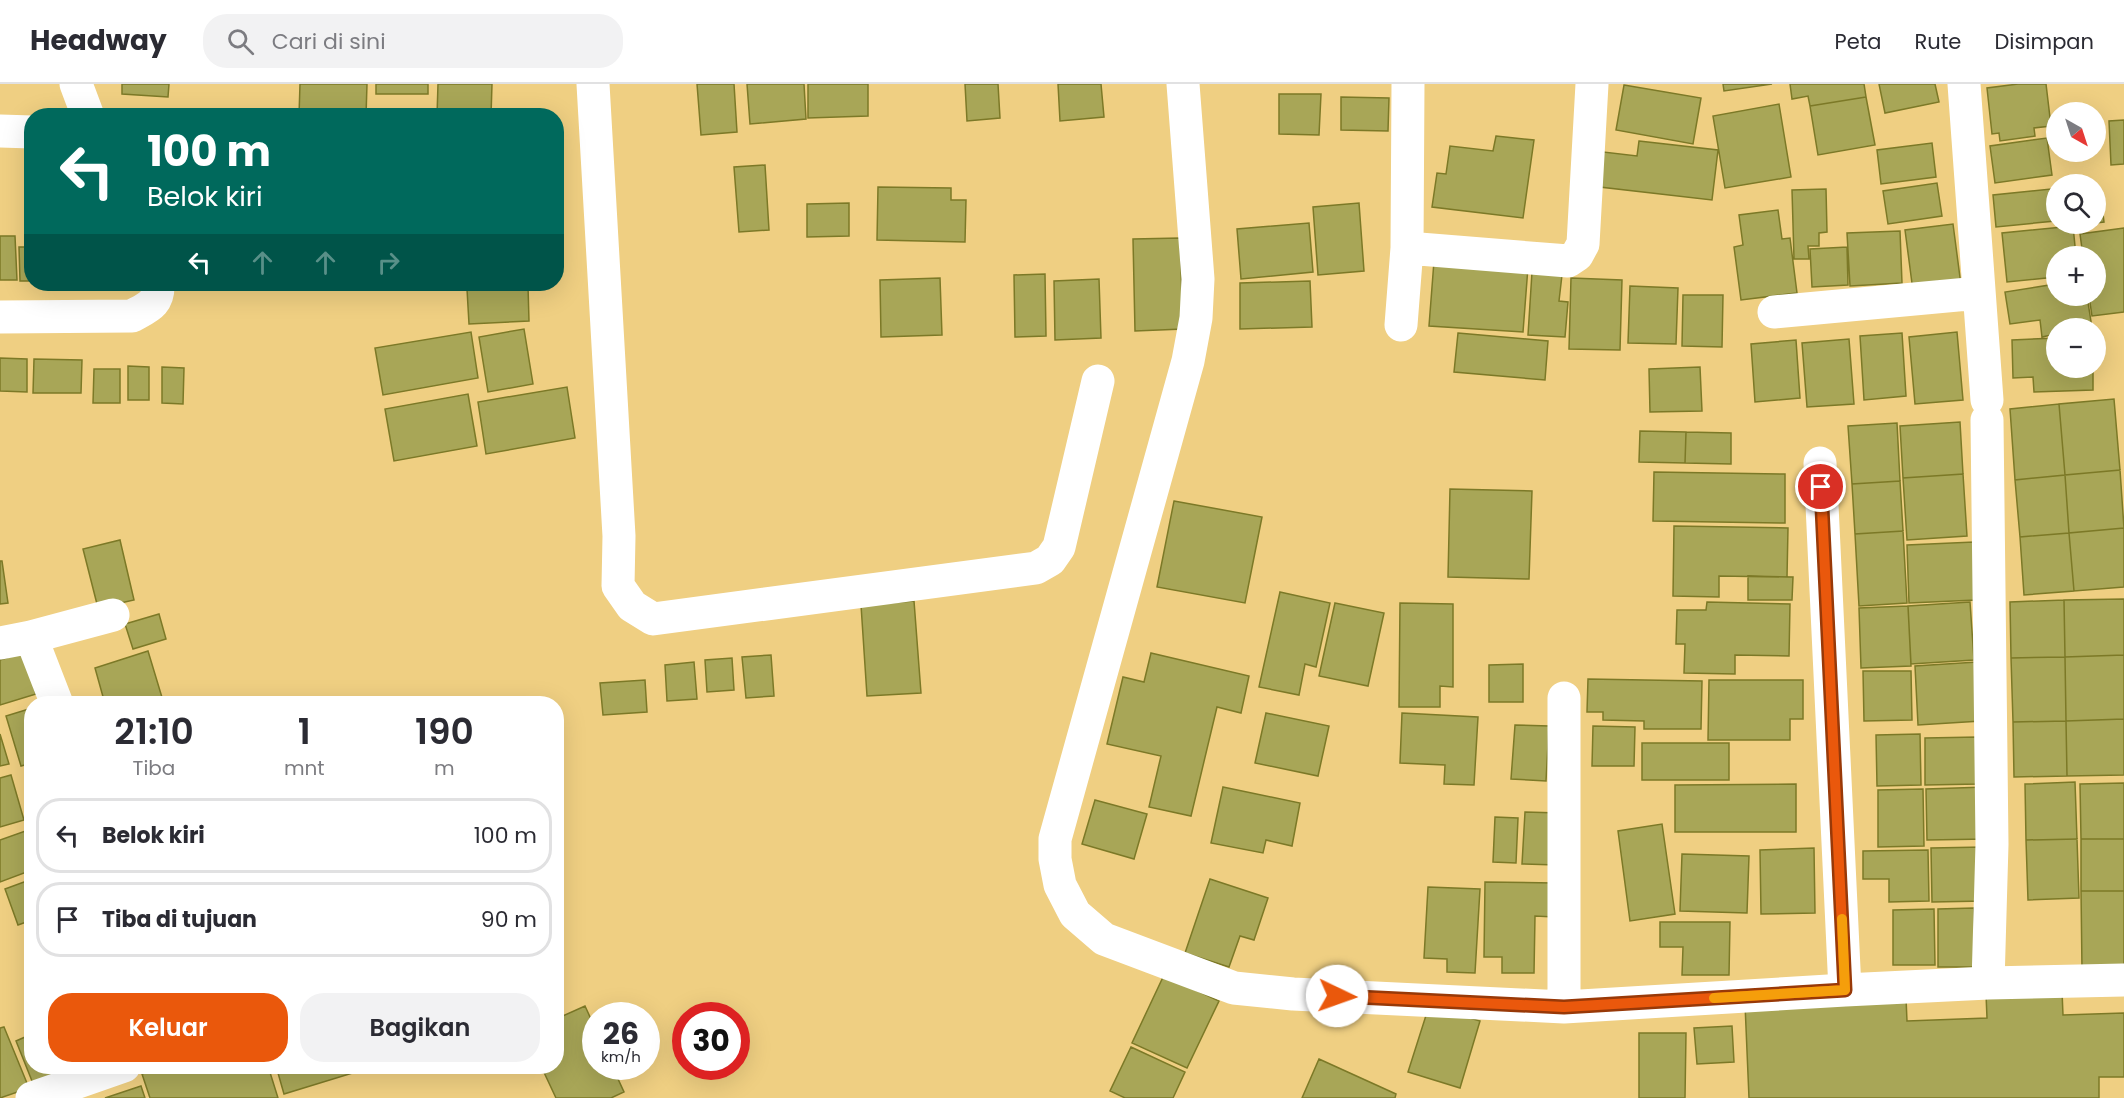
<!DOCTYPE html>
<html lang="id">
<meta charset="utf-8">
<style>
body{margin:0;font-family:Poppins,sans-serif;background:#f2f2f3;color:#2b2b33;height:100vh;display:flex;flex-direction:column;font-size:22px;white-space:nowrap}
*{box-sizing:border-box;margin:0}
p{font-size:20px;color:#7c7c81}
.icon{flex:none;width:33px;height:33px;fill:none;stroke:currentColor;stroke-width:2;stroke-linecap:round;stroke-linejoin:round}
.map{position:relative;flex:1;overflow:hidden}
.sheet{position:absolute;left:24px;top:612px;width:540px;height:378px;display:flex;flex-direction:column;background:#fff;border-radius:24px;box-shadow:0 6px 24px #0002}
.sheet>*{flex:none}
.banner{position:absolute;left:24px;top:24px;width:540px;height:183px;border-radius:24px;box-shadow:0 6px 24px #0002;background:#00695c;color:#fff;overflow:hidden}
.needle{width:39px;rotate:141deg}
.fabs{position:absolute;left:2046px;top:18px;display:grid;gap:12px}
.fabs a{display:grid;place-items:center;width:60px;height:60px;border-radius:50%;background:#fff;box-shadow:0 6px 24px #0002;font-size:30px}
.speed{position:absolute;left:582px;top:918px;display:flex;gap:12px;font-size:30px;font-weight:700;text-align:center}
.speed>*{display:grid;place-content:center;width:78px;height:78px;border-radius:50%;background:#fff;box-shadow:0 6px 24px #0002;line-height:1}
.speed small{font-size:15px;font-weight:400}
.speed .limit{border:9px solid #d22;background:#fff;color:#111}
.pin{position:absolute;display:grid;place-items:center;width:51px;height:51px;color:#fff;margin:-26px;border:3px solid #fff;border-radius:50%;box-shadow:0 2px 6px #0007}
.me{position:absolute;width:66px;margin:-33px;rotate:93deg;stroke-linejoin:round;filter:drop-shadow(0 0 4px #0008)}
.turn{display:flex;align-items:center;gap:21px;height:126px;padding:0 24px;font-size:27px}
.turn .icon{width:78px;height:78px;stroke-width:2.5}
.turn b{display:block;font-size:42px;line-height:51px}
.lanes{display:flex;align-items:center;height:57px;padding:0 24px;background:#0003;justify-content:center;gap:30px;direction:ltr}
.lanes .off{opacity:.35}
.eta{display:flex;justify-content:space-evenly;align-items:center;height:102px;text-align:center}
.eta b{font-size:36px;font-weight:600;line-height:42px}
.cta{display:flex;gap:12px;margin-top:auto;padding:12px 24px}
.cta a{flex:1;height:69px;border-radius:24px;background:#ea580c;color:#fff;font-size:24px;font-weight:600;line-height:69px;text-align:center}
.cta a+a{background:#f2f2f3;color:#2b2b33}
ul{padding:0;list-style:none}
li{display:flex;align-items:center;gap:18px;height:75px;margin:0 12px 9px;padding:0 12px;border:3px solid #e1e1e2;border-radius:24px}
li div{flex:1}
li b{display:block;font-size:22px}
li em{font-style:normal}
header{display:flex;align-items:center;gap:36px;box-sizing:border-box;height:84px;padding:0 30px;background:#fff;border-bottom:2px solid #e1e1e2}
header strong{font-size:28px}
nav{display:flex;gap:33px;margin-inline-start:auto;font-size:21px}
.search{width:420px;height:54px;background:#f2f2f3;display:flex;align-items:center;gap:15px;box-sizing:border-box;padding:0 21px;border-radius:24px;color:#7c7c81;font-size:22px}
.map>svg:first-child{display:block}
.building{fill:#a8a657;stroke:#7c7927;stroke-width:1.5}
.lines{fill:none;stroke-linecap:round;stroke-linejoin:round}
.minor{stroke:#fff;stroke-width:33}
.route-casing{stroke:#983908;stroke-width:15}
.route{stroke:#ea580c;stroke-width:10}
.slow{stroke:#f59e0b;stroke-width:10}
</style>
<header>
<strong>Headway</strong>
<div class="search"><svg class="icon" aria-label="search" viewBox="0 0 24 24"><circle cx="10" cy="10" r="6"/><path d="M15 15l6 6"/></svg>Cari di sini</div>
<nav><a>Peta</a><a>Rute</a><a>Disimpan</a></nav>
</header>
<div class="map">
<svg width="2124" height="1014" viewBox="0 0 2124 1014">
<rect width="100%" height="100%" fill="#efcf82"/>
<path class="building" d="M 122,0 L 169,0 L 168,13 L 122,10 Z
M 300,0 L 367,0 L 366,32 L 299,32 Z
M 376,0 L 428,0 L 428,10 L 376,10 Z
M 438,0 L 492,0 L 491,32 L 437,32 Z
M 697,0 L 734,0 L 737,48 L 701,51 Z
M 747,0 L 804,0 L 806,35 L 750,40 Z
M 808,0 L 868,0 L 868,32 L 808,34 Z
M 965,0 L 998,0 L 1000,34 L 967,37 Z
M 1058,0 L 1101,0 L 1104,33 L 1060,37 Z
M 1723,0 L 1772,0 L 1724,7 Z
M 1790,0 L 1864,0 L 1866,13 L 1810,22 L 1808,12 L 1792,15 Z
M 1879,0 L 1935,0 L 1939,18 L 1885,29 Z
M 2018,0 L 2046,0 L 2051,42 L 2034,44 L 2035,52 L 2000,57 L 1999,49 L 1992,50 L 1987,4 Z
M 1624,1 L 1701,14 L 1693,60 L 1616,46 Z
M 1279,10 L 1321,10 L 1319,51 L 1279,50 Z
M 1341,13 L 1389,14 L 1388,47 L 1341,46 Z
M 1866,13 L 1875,61 L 1818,71 L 1810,22 Z
M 1779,20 L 1791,93 L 1725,104 L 1713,32 Z
M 2124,36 L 2124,80 L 2111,81 L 2109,37 Z
M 1496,52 L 1534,56 L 1523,134 L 1432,123 L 1437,89 L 1446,90 L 1450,62 L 1493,67 Z
M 2047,54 L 2052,91 L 1995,99 L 1990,62 Z
M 1639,57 L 1718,66 L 1712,116 L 1591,102 L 1595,67 L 1637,72 Z
M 1932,59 L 1936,93 L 1881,100 L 1877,66 Z
M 765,81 L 769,146 L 739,148 L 734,83 Z
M 1937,99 L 1942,132 L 1888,140 L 1883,107 Z
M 878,103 L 951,104 L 951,116 L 966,116 L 965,158 L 877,156 Z
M 1826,105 L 1827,148 L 1819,149 L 1819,162 L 1808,162 L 1809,175 L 1794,175 L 1792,106 Z
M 2051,105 L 2055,137 L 1996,143 L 1993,111 Z
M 2096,105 L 2100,105 L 2104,138 L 2096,139 Z
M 849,119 L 849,152 L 807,153 L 807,120 Z
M 1359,119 L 1364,187 L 1318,191 L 1313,123 Z
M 1778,126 L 1782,155 L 1790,154 L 1797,209 L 1741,216 L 1734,163 L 1743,161 L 1739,131 Z
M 1309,139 L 1313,188 L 1241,195 L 1237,145 Z
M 1953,140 L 1961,201 L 1913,207 L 1905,146 Z
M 2073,142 L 2076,172 L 2056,172 L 2056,193 L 2007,198 L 2002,149 Z
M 2124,144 L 2124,228 L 2092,232 L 2089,212 L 2096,212 L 2096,172 L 2083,172 L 2080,150 Z
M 1900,147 L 1902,199 L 1850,202 L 1847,149 Z
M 0,152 L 15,152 L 17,196 L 0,196 Z
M 1180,154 L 1183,245 L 1135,247 L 1133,155 Z
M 19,163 L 32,163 L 32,197 L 20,197 Z
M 1847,163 L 1848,201 L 1812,203 L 1810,165 Z
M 1434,177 L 1528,183 L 1523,248 L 1429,242 Z
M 1532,188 L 1562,191 L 1559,217 L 1568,218 L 1565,253 L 1528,251 Z
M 1045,190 L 1046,252 L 1015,253 L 1014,191 Z
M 940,194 L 942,251 L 881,253 L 880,196 Z
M 1571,194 L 1622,196 L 1620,266 L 1569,265 Z
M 1099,195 L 1101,254 L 1055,256 L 1054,197 Z
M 1310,197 L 1312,243 L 1240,245 L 1240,199 Z
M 50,200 L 80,200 L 80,204 L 50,204 Z
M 84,200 L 110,200 L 111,203 L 84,204 Z
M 114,200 L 143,200 L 143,203 L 114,204 Z
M 2056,200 L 2056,212 L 2087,212 L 2092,244 L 2056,244 L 2056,250 L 2042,253 L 2040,236 L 2010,240 L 2005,208 Z
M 528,202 L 529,237 L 469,240 L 467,205 Z
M 1630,202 L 1678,204 L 1676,260 L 1628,259 Z
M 1683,211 L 1723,211 L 1722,263 L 1682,262 Z
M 524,245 L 533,300 L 488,308 L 479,253 Z
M 471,248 L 478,294 L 383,311 L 375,264 Z
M 1957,248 L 1963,316 L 1915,320 L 1909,253 Z
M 1458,249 L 1548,257 L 1545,296 L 1454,288 Z
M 1902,249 L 1906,312 L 1864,316 L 1860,252 Z
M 2056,254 L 2056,284 L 2093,284 L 2093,306 L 2034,308 L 2033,293 L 2013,294 L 2012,256 Z
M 1849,255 L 1854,320 L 1807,323 L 1802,259 Z
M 1796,256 L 1800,314 L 1755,318 L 1751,260 Z
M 0,274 L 27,275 L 27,308 L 0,307 Z
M 34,275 L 82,276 L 81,309 L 33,309 Z
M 128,282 L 149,283 L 149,316 L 128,316 Z
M 162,283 L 184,284 L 183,320 L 162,319 Z
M 1700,283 L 1702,327 L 1650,328 L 1649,285 Z
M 94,285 L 120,285 L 120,319 L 93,319 Z
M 567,303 L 575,354 L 486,370 L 478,318 Z
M 468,310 L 477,362 L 394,377 L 385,325 Z
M 2114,315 L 2120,386 L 2065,391 L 2059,320 Z
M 2059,320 L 2065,391 L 2015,396 L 2010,325 Z
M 1960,338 L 1963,390 L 1903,394 L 1900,342 Z
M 1897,339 L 1900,397 L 1852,400 L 1848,342 Z
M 1640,347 L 1686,348 L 1685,379 L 1639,378 Z
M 1686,348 L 1731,349 L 1731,380 L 1685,379 Z
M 2120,386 L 2124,444 L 2069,449 L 2065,391 Z
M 1654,388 L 1785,390 L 1785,439 L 1653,437 Z
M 1963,390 L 1967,452 L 1907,456 L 1903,394 Z
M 2065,391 L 2069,449 L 2020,453 L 2015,396 Z
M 1900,397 L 1903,447 L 1855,450 L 1852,400 Z
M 1450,405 L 1532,407 L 1529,495 L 1448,493 Z
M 1174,417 L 1262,433 L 1245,519 L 1157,503 Z
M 1674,442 L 1788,444 L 1787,493 L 1719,492 L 1719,513 L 1673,512 Z
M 2124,444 L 2124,503 L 2074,507 L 2069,449 Z
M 1903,447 L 1907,519 L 1859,522 L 1855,450 Z
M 2069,449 L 2074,507 L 2024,511 L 2020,453 Z
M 120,456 L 134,516 L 98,524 L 83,465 Z
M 1974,458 L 1976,516 L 1909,519 L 1907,461 Z
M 0,477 L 2,477 L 8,519 L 0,520 Z
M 1748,492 L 1793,493 L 1792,516 L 1748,516 Z
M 1280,508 L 1330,519 L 1316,583 L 1305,580 L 1299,611 L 1259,603 Z
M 2124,515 L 2124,571 L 2065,573 L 2064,516 Z
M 2064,516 L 2065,573 L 2011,574 L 2010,518 Z
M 914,517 L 921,609 L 867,612 L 861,521 Z
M 1707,518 L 1790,520 L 1789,572 L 1735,571 L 1735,590 L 1684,589 L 1685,560 L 1676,560 L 1677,526 L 1706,526 Z
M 1970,518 L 1974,576 L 1911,580 L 1908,522 Z
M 1335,519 L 1384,529 L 1368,602 L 1319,592 Z
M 1400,519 L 1453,520 L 1453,603 L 1440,602 L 1440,623 L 1399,623 Z
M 1908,522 L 1911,582 L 1861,584 L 1859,524 Z
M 159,530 L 166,555 L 133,565 L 125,540 Z
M 148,567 L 164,620 L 105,620 L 95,584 Z
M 24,568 L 36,610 L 0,621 L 0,576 Z
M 1151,569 L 1249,592 L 1241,629 L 1217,623 L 1191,732 L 1149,723 L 1161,672 L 1107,660 L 1123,593 L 1144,598 Z
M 771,571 L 774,612 L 746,614 L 742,573 Z
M 2124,571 L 2124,635 L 2066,637 L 2065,573 Z
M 2065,573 L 2066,637 L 2013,638 L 2011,574 Z
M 732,574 L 734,606 L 707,608 L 705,576 Z
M 694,578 L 697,615 L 667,617 L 665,581 Z
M 1977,578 L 1981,637 L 1918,641 L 1915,582 Z
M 1523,580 L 1523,618 L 1489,618 L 1489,581 Z
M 1863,587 L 1911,587 L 1912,636 L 1864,637 Z
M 1588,595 L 1702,597 L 1701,645 L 1644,645 L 1644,637 L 1603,636 L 1603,628 L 1587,628 Z
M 645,596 L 647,628 L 603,631 L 600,599 Z
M 1709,596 L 1803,596 L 1803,635 L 1790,635 L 1790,656 L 1708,656 Z
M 32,624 L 32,679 L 21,682 L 6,632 Z
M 1266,629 L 1329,642 L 1318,692 L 1255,679 Z
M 1402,629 L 1478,633 L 1474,701 L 1444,700 L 1445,681 L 1400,679 Z
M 2124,635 L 2124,691 L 2067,692 L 2066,637 Z
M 2066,637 L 2067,692 L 2014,693 L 2013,638 Z
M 1515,641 L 1549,642 L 1546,697 L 1511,695 Z
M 1593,642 L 1635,643 L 1634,682 L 1592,682 Z
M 0,650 L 9,680 L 0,682 Z
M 1920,650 L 1921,701 L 1877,702 L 1876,651 Z
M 1978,653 L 1979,700 L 1925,701 L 1925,654 Z
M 1642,659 L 1729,659 L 1729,696 L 1642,696 Z
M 11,691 L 24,736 L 0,743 L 0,694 Z
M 32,691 L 32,712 L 26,693 Z
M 2075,698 L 2077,755 L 2026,756 L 2025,700 Z
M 2124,699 L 2124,755 L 2081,755 L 2080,700 Z
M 1796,700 L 1796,748 L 1675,748 L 1675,701 Z
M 1223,703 L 1300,719 L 1292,762 L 1266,756 L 1263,769 L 1211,759 Z
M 1986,703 L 1987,755 L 1927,756 L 1926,705 Z
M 1923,705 L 1924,762 L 1878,763 L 1878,706 Z
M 1095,716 L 1147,730 L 1134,775 L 1082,760 Z
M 1525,728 L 1559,729 L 1556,781 L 1522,780 Z
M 1495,733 L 1518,734 L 1516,779 L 1493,778 Z
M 1662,740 L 1675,830 L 1630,837 L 1618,747 Z
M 31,745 L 32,786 L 0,798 L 0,756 Z
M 2077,755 L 2079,814 L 2028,816 L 2026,756 Z
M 2081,755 L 2124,755 L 2124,807 L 2081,807 Z
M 1984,763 L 1985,817 L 1932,818 L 1931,764 Z
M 1814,764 L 1815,829 L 1761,830 L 1760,766 Z
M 1928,766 L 1929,817 L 1889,818 L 1889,795 L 1863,795 L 1863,767 Z
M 1682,770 L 1749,772 L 1747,829 L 1680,827 Z
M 32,795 L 32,836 L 18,841 L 5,805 Z
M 1210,795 L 1268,814 L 1254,856 L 1240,852 L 1229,883 L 1185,869 Z
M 1485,798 L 1554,799 L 1554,833 L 1535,832 L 1534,889 L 1502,889 L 1502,873 L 1484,873 Z
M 1428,803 L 1480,805 L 1475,889 L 1447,888 L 1447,875 L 1424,874 Z
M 2081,807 L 2124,807 L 2124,886 L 2082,886 Z
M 1974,824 L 1975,883 L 1938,883 L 1938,825 Z
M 1934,825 L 1935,881 L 1893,881 L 1893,826 Z
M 1660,838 L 1730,838 L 1729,891 L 1682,891 L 1683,863 L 1660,863 Z
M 1164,891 L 1219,917 L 1187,984 L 1132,959 Z
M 2062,907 L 2063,931 L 2124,929 L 2124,993 L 2099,993 L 2099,1014 L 1749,1014 L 1745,920 L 1906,914 L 1907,937 L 1987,934 L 1986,910 Z
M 585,922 L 596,946 L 596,982 L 612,982 L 624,1008 L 611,1014 L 556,1014 L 541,982 L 556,982 L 556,935 Z
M 1429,922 L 1480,937 L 1460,1004 L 1408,988 Z
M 1732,942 L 1734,978 L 1697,980 L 1694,944 Z
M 4,943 L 29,1004 L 0,1014 L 0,944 Z
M 1639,949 L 1686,949 L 1685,1014 L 1639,1014 Z
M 32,950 L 32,982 L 75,982 L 34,1002 L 16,957 Z
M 1131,963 L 1185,988 L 1173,1014 L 1125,1014 L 1110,1007 Z
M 1319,975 L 1396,1010 L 1395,1014 L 1302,1014 Z
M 165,982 L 268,982 L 278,1014 L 150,1014 L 142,990 Z
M 276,982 L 369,982 L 369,984 L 284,1010 Z
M 141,1002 L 145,1014 L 105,1014 Z"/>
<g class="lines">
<path class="minor" d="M 76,0 L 88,32
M 593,0 L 619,452 L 618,502 L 632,522 L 653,535 L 1036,484 L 1050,476 L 1059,463 L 1098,297
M 1183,0 L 1198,195 L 1196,234 L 1188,277 L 1055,755 L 1055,775 L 1060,801 L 1075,830 L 1104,855 L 1234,904 L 1293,910 L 1564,923 L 1845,906 L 1988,899 L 2124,896
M 1964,0 L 1987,316
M 0,47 L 32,48
M 1407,164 L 1568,177 L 1577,171 L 1583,160 L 1592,0
M 1774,228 L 1979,209
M 0,233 L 132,232 C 148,223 159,220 158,200
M 1401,241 L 1407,164 L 1408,0
M 1987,336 L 1992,760 L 1988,899
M 1820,379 L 1845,906
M 31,553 L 57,620
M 0,559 L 31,553 L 113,531
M 1564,923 L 1564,614
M 32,1014 L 124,982"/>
</g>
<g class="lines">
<defs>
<path id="route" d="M 1337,912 L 1564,923 L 1845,906 L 1821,403"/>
</defs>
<use href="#route" class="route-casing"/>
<use href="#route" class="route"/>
<path class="slow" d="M 1714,914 L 1845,906 L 1842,835"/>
</g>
</svg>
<div class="fabs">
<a><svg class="needle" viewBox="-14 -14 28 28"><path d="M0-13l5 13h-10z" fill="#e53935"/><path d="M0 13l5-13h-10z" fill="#7c7c81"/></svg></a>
<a><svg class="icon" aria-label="search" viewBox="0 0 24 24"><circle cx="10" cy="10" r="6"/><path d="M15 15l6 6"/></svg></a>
<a>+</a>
<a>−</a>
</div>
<div class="speed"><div>26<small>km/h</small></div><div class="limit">30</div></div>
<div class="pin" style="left:1821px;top:403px;background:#d93025"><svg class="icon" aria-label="arrive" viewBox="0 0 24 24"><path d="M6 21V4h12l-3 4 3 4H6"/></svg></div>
<svg class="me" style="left:1337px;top:912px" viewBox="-20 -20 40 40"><circle r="19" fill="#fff"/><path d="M0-13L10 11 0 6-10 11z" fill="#ea580c"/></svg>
<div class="banner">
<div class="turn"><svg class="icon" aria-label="left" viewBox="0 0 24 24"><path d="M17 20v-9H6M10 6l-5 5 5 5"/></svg><div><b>100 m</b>Belok kiri</div></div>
<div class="lanes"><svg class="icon" aria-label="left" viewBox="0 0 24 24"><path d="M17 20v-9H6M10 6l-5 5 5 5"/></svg><svg class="icon off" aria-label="ahead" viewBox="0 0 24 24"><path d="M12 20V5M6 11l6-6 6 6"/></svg><svg class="icon off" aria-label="ahead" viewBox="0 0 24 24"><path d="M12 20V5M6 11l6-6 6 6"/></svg><svg class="icon off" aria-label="right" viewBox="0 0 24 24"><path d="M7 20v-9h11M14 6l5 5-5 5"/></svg></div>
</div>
<section class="sheet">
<div class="eta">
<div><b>21:10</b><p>Tiba</p></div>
<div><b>1</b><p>mnt</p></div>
<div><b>190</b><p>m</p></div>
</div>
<ul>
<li><svg class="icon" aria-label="left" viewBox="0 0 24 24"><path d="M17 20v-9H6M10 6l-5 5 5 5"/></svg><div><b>Belok kiri</b></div><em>100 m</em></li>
<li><svg class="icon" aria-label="arrive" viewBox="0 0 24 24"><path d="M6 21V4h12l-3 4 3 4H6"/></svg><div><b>Tiba di tujuan</b></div><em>90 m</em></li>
</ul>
<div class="cta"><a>Keluar</a><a>Bagikan</a></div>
</section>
</div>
